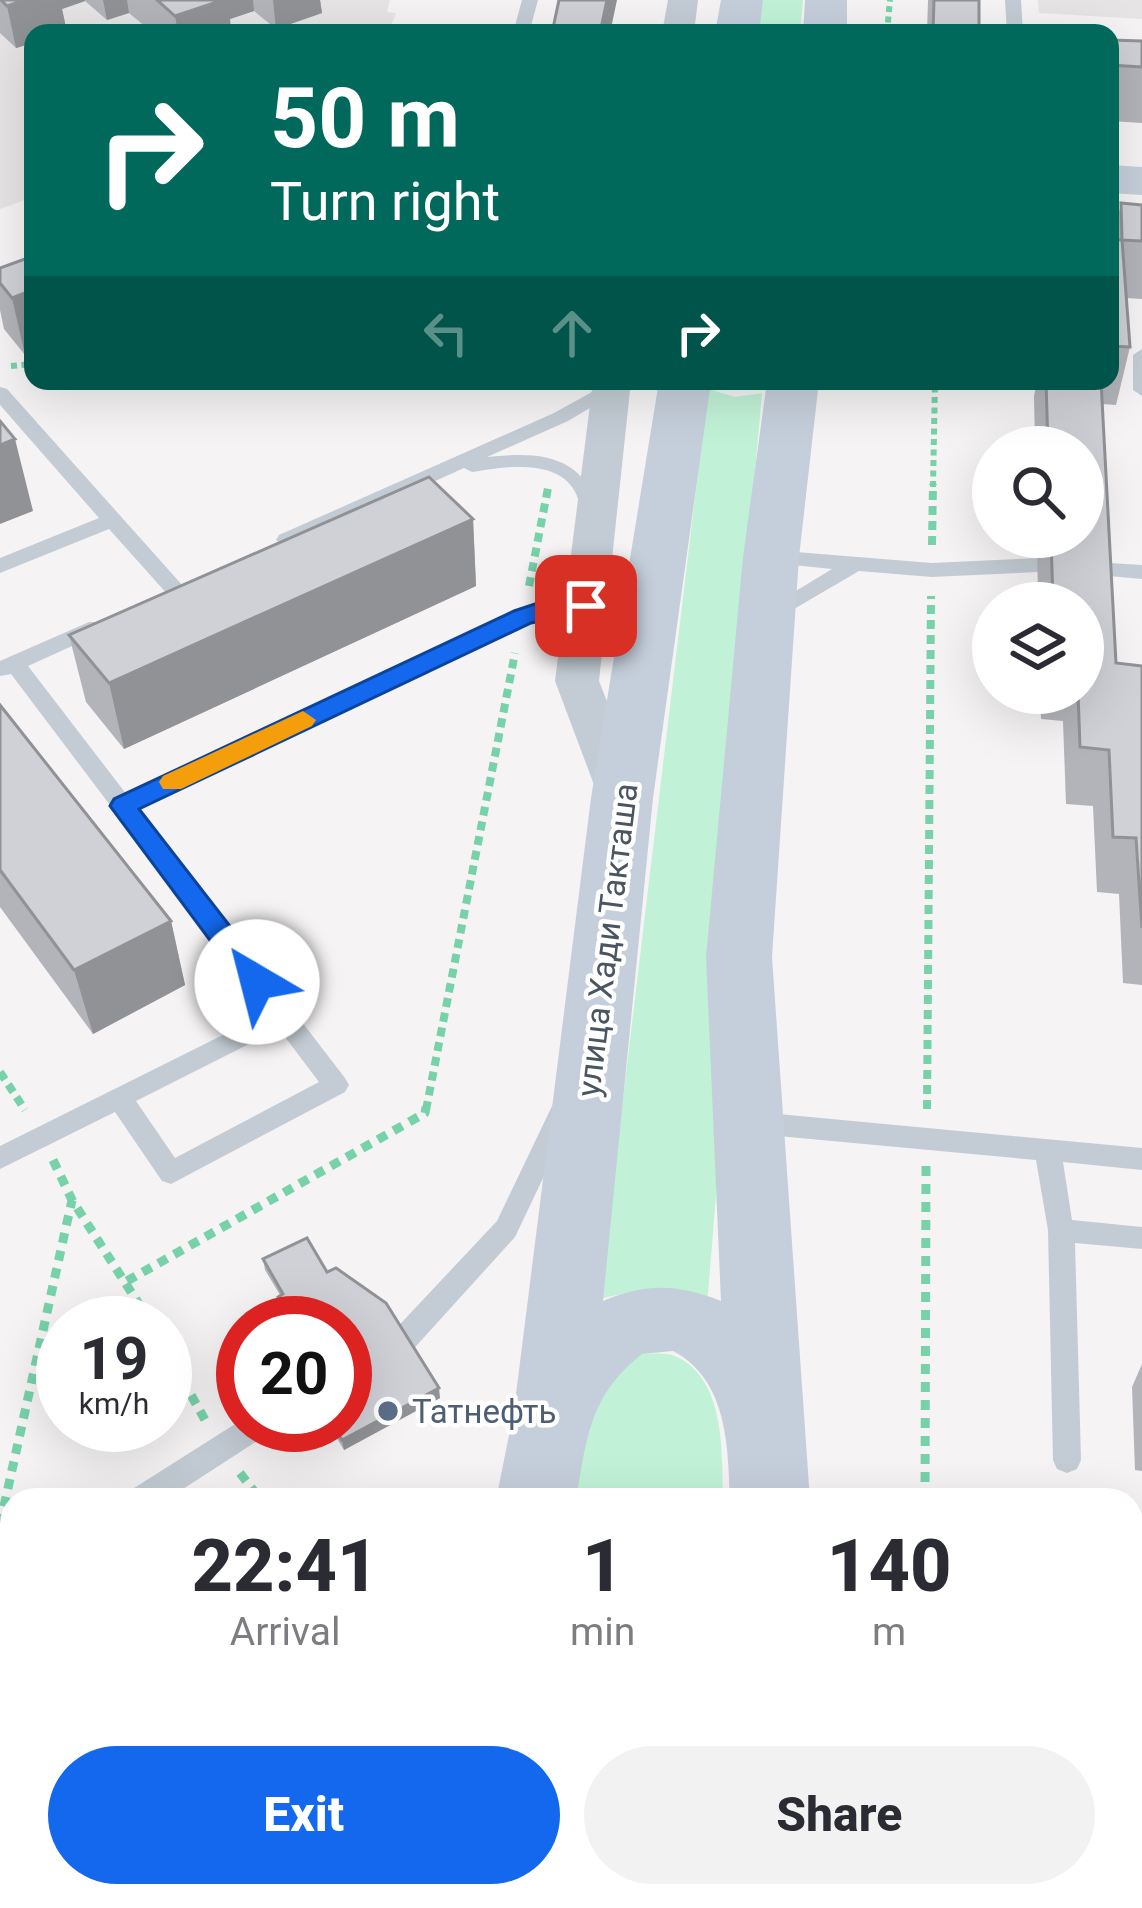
<!DOCTYPE html>
<meta charset="utf-8">
<style>
body{margin:0;font-family:Roboto,sans-serif;background:#f2f2f3;color:#2b2b33;height:100vh;display:flex;flex-direction:column;font-size:45px;white-space:nowrap}
*{box-sizing:border-box;margin:0}
p{font-size:39px;color:#7c7c81}
.icon{flex:none;width:66px;height:66px;fill:none;stroke:currentColor;stroke-width:2;stroke-linecap:round;stroke-linejoin:round}
.map{position:relative;flex:1;overflow:hidden}
.panel{position:absolute;left:0px;top:1488px;width:1143px;height:420px;display:flex;flex-direction:column;background:#fff;border-radius:36px 36px 0 0;box-shadow:0 12px 48px #0002}
.panel>*{flex:none}
.top-card{position:absolute;left:24px;top:24px;width:1095px;height:366px;border-radius:24px;box-shadow:0 12px 48px #0002;background:#00695c;color:#fff;overflow:hidden}
.tools{position:absolute;left:972px;top:426px;display:grid;gap:24px}
.tools a{display:grid;place-items:center;width:132px;height:132px;border-radius:50%;background:#fff;box-shadow:0 12px 48px #0002;font-size:60px}
.speed{position:absolute;left:36px;top:1296px;display:flex;gap:24px;font-size:60px;font-weight:700;text-align:center}
.speed>*{display:grid;place-content:center;width:156px;height:156px;border-radius:50%;background:#fff;box-shadow:0 12px 48px #0002;line-height:1}
.speed small{font-size:30px;font-weight:400}
.speed .limit{border:18px solid #d22;background:#fff;color:#111}
.pin{position:absolute;display:grid;place-items:center;width:102px;height:102px;color:#fff;margin:-51px;border-radius:24px;box-shadow:0 6px 18px #0006}
.me{position:absolute;width:132px;margin:-66px;rotate:323deg;stroke-linejoin:round;filter:drop-shadow(0 0 9px #0008)}
.turn{display:flex;align-items:center;gap:42px;height:252px;padding:0 48px;font-size:54px}
.turn .icon{width:156px;height:156px;stroke-width:2.5}
.turn b{display:block;font-size:84px;line-height:102px}
.lanes{display:flex;align-items:center;height:114px;padding:0 48px;background:#0003;justify-content:center;gap:60px;direction:ltr}
.lanes .off{opacity:.35}
.eta{display:flex;justify-content:space-evenly;align-items:center;height:204px;text-align:center}
.eta b{font-size:72px;font-weight:800;line-height:84px}
.action{display:flex;gap:24px;margin-top:auto;padding:24px 48px}
.action a{flex:1;height:138px;border-radius:72px;background:#1368ee;color:#fff;font-size:48px;font-weight:800;line-height:138px;text-align:center}
.action a+a{background:#f2f2f3;color:#2b2b33}
.map>svg:first-child{display:block}
.education{fill:#e6e4e5}
.green{fill:#c1f2d7}
.lines{fill:none;stroke-linecap:round;stroke-linejoin:round}
.path-far2{stroke:#77d2aa;stroke-width:6;stroke-dasharray:6 4.5;stroke-linecap:butt}
.path-far1{stroke:#77d2aa;stroke-width:8;stroke-dasharray:9 6;stroke-linecap:butt}
.path{stroke:#77d2aa;stroke-width:9;stroke-dasharray:10 8;stroke-linecap:butt}
.lane{fill:#c3ccd4;fill-rule:evenodd}
.street{fill:#c3ccd4;fill-rule:evenodd}
.secondary{fill:#c5cfdb;fill-rule:evenodd}
.primary{fill:#b2c0d2;fill-rule:evenodd}
.wall{fill:#b2b4b9}
.shaded-wall{fill:#919296}
.building{fill:#cfd1d7;stroke:#919296;stroke-width:3}
.route{fill:#1368ee;stroke:#0c449b;stroke-width:3}
.slow{fill:#f59e0b}
.service-dot{fill:#5c6f8a;stroke:#fff;stroke-width:4.5}
.labels{text-anchor:middle;dominant-baseline:central;stroke-width:9;stroke-linejoin:round;paint-order:stroke}
.street-label{font-size:33px;fill:#495561;stroke:#fff}
.service-label{font-size:33px;fill:#4e5e75;stroke:#fff;text-anchor:start}
</style>
<div class="map">
<svg width="1142" height="1908" viewBox="0 0 1142 1908">
<rect width="100%" height="100%" fill="#f5f3f3"/>
<path class="education" d="M 0,0 L 390,0 L 387,12 L 396,13 L 388,33 L 33,33 L 33,197 L 0,209 Z
M 1038,0 L 1142,0 L 1142,19 L 1039,13 Z"/>
<path class="green" d="M 759,0 L 803,0 L 800,33 L 755,33 Z
M 708,389 L 735,397 L 762,393 L 711,962 L 717,1183 L 707,1306 L 630,1292 L 599,1299 Z
M 638,1354 C 651,1354 667,1352 677,1357 C 726,1380 722,1455 723,1500 L 570,1500 L 587,1410 Z
M 494,1896 L 731,1896 L 731,1908 L 491,1908 Z"/>
<g class="lines">
<path class="path-far2" d="M 887,33 L 890,0
M 11,366 L 33,364
M 933,487 L 935,381"/>
<path class="path-far1" d="M 932,545 L 933,484
M 529,586 L 548,488
M 0,1072 L 25,1110
M 927,1109 L 931,596
M 426,1110 L 515,653"/>
<path class="path" d="M 53,1160 L 72,1200 L 151,1323
M 127,1281 L 425,1113 L 426,1107
M 165,1348 L 205,1420
M 240,1473 L 261,1500
M 925,1500 L 926,1166
M 0,1524 L 72,1200
M 0,1853 L 12,1879
M 20,1896 L 25,1908
M 549,1896 L 550,1908
M 40,1908 L 57,1896
M 914,1908 L 915,1896"/>
<path class="lane" d="M 522,0 L 538,0 L 529,33 L 513,33 Z
M 1005,0 L 1021,0 L 1023,33 L 1007,33 Z
M 1142,349 L 1142,396 L 1133,390 L 1133,355 Z
M 610,382 L 617,384 L 617,392 L 568,421 L 487,457 C 542,451 583,455 601,513 L 598,518 L 584,518 C 580,509 579,498 574,490 C 556,458 501,467 472,472 L 464,468 L 293,545 L 286,547 L 276,540 L 279,535 L 554,413 Z
M 0,387 L 7,389 L 183,586 L 186,591 L 183,596 L 169,596 L 109,529 L 0,573 L 0,558 L 99,518 L 0,405 Z
M 771,550 L 932,563 L 1038,558 L 1048,565 L 1038,572 L 932,577 L 859,571 L 770,623 L 763,621 L 760,616 L 763,611 L 832,569 L 764,562 L 764,552 Z
M 1094,562 L 1142,565 L 1142,579 L 1087,574 L 1084,569 Z
M 586,599 L 596,606 L 593,611 L 546,616 L 530,622 L 138,809 L 345,1078 L 349,1085 L 345,1092 L 171,1184 L 162,1181 L 115,1112 L 0,1169 L 0,1146 L 267,1013 L 11,674 L 0,676 L 0,661 L 89,622 L 103,622 L 107,627 L 103,632 L 28,666 L 127,795 L 516,612 L 544,602 ZM 279,1029 L 319,1082 L 175,1158 L 136,1101 Z
M 562,1101 L 571,1104 L 575,1111 L 515,1237 L 408,1355 L 345,1389 L 345,1362 L 388,1337 L 497,1221 L 553,1104 Z
M 756,1112 L 1142,1148 L 1142,1170 L 1063,1162 L 1072,1220 L 1142,1227 L 1142,1249 L 1075,1243 L 1081,1460 L 1077,1469 L 1067,1473 L 1057,1469 L 1053,1460 L 1048,1230 L 1036,1160 L 756,1134 L 747,1130 L 743,1123 L 747,1116 Z
M 243,1419 L 243,1425 L 272,1425 L 268,1434 L 166,1500 L 127,1500 L 131,1490 Z
M 12,1573 L 12,1604 L 0,1609 L 0,1578 Z
M 1131,1685 L 1142,1686 L 1142,1716 L 1131,1715 Z"/>
<path class="street" d="M 668,0 L 698,0 L 694,33 L 662,33 Z
M 593,381 L 631,381 L 599,681 L 645,798 L 638,810 L 622,815 L 606,810 L 599,798 L 555,681 Z"/>
<path class="secondary" d="M 721,0 L 763,0 L 759,33 L 715,33 Z
M 805,0 L 847,0 L 847,33 L 803,33 Z
M 1110,165 L 1142,167 L 1142,195 L 1110,193 Z
M 659,381 L 711,381 L 653,798 L 603,1301 C 647,1283 677,1284 721,1301 L 706,957 L 743,557 L 767,381 L 819,381 L 799,557 L 772,957 L 810,1500 L 730,1500 C 728,1447 728,1380 673,1351 L 642,1354 C 589,1396 587,1438 576,1500 L 496,1500 L 514,1410 L 591,798 Z
M 198,1896 L 360,1896 L 355,1908 L 203,1908 Z
M 406,1896 L 496,1896 L 493,1908 L 403,1908 Z
M 746,1896 L 836,1896 L 836,1908 L 746,1908 Z"/>
<path class="primary" d="M 0,1603 L 12,1608 L 12,1709 L 0,1704 Z
M 90,1896 L 182,1896 L 187,1908 L 95,1908 Z"/>
</g>
<path class="wall" d="M 0,0 L 320,0 L 322,13 L 276,29 L 254,11 L 230,19 L 231,33 L 153,33 L 129,13 L 107,20 L 85,1 L 62,9 L 67,32 L 16,48 L 0,33 Z
M 928,0 L 979,0 L 979,32 L 1003,33 L 927,33 Z
M 1110,40 L 1142,41 L 1142,123 L 1110,121 Z
M 1121,203 L 1142,205 L 1142,299 L 1126,298 L 1130,347 L 1116,405 L 1102,404 L 1116,663 L 1142,666 L 1142,985 L 1123,983 L 1119,894 L 1097,892 L 1093,806 L 1066,804 L 1063,721 L 1041,719 L 1040,693 L 1083,693 L 1083,603 L 1038,603 L 1037,537 L 1083,537 L 1083,447 L 1035,447 L 1034,396 L 1037,381 L 1110,381 L 1110,225 L 1111,239 L 1113,240 Z
M 33,256 L 25,355 L 4,329 L 0,310 L 0,268 Z
M 473,519 L 476,586 L 124,749 L 86,702 L 69,635 Z
M 0,705 L 171,921 L 185,985 L 93,1034 L 0,907 Z
M 263,1259 L 327,1272 L 440,1398 L 344,1450 L 329,1425 L 345,1425 L 280,1295 L 265,1270 Z
M 1142,1364 L 1142,1471 L 1135,1470 L 1132,1387 Z"/>
<path class="shaded-wall" d="M 25,0 L 85,0 L 85,1 L 62,9 L 67,32 L 33,33 L 33,43 L 16,48 L 7,6 Z
M 103,0 L 127,0 L 129,13 L 107,20 Z
M 210,0 L 253,0 L 254,11 L 230,19 L 231,33 L 178,33 L 175,16 Z
M 273,0 L 320,0 L 322,13 L 276,29 Z
M 607,0 L 617,0 L 610,33 L 600,33 Z
M 33,290 L 33,352 L 25,355 L 12,298 Z
M 15,439 L 33,511 L 0,524 L 0,445 Z
M 473,519 L 476,586 L 124,749 L 109,683 Z
M 171,921 L 185,985 L 93,1034 L 74,970 Z
M 439,1388 L 440,1398 L 344,1450 L 342,1440 Z"/>
<path class="building" d="M 1,0 L 25,0 L 7,6 Z
M 157,0 L 223,0 L 175,16 Z
M 559,0 L 607,0 L 600,33 L 552,33 Z
M 934,0 L 979,0 L 979,32 L 1003,33 L 933,33 Z
M 1110,40 L 1142,41 L 1142,67 L 1110,65 Z
M 1121,203 L 1142,205 L 1142,241 L 1122,240 L 1130,347 L 1110,346 L 1110,239 L 1122,240 Z
M 33,256 L 33,290 L 12,298 L 0,283 L 0,268 Z
M 1046,381 L 1101,381 L 1116,663 L 1142,666 L 1142,928 L 1136,838 L 1113,837 L 1109,750 L 1080,747 L 1078,693 L 1083,693 L 1083,603 L 1053,603 L 1051,537 L 1083,537 L 1083,447 L 1048,447 Z
M 0,421 L 15,439 L 0,445 Z
M 429,477 L 473,519 L 109,683 L 69,635 Z
M 0,705 L 171,921 L 74,970 L 0,870 Z
M 307,1238 L 327,1272 L 336,1268 L 386,1303 L 439,1388 L 342,1440 L 333,1425 L 345,1425 L 345,1323 L 283,1323 L 278,1297 L 283,1294 L 263,1259 Z"/>
<path class="route" d="M 586,598 L 598,606 L 595,611 L 531,623 L 139,809 L 267,974 L 271,982 L 267,990 L 247,990 L 110,806 L 114,799 L 514,611 L 544,601 Z"/>
<path class="slow" d="M 303,711 L 316,720 L 312,726 L 181,789 L 163,789 L 159,782 L 163,776 Z"/>
<circle class="service-dot" cx="388" cy="1411" r="12"/>
<g class="labels">
<g class="street-label">
<text transform="translate(607 940) rotate(-83)">улица Хади Такташа</text>
</g>
<g class="service-label">
<text x="412" y="1411">Татнефть</text>
</g>
</g>
</svg>
<div class="tools">
<a><svg class="icon" aria-label="search" viewBox="0 0 24 24"><circle cx="10" cy="10" r="6"/><path d="M15 15l6 6"/></svg></a>
<a><svg class="icon" aria-label="layers" viewBox="0 0 24 24"><path d="M12 4l9 5-9 5-9-5zM3 14l9 5 9-5"/></svg></a>
</div>
<div class="speed"><div>19<small>km/h</small></div><div class="limit">20</div></div>
<div class="pin" style="left:586px;top:606px;background:#d93025"><svg class="icon" aria-label="arrive" viewBox="0 0 24 24"><path d="M6 21V4h12l-3 4 3 4H6"/></svg></div>
<svg class="me" style="left:257px;top:982px" viewBox="-20 -20 40 40"><circle r="19" fill="#fff"/><path d="M0-13L10 11 0 6-10 11z" fill="#1368ee"/></svg>
<div class="top-card">
<div class="turn"><svg class="icon" aria-label="right" viewBox="0 0 24 24"><path d="M7 20v-9h11M14 6l5 5-5 5"/></svg><div><b>50 m</b>Turn right</div></div>
<div class="lanes"><svg class="icon off" aria-label="left" viewBox="0 0 24 24"><path d="M17 20v-9H6M10 6l-5 5 5 5"/></svg><svg class="icon off" aria-label="ahead" viewBox="0 0 24 24"><path d="M12 20V5M6 11l6-6 6 6"/></svg><svg class="icon" aria-label="right" viewBox="0 0 24 24"><path d="M7 20v-9h11M14 6l5 5-5 5"/></svg></div>
</div>
<section class="panel">
<div class="eta">
<div><b>22:41</b><p>Arrival</p></div>
<div><b>1</b><p>min</p></div>
<div><b>140</b><p>m</p></div>
</div>
<div class="action"><a>Exit</a><a>Share</a></div>
</section>
</div>
